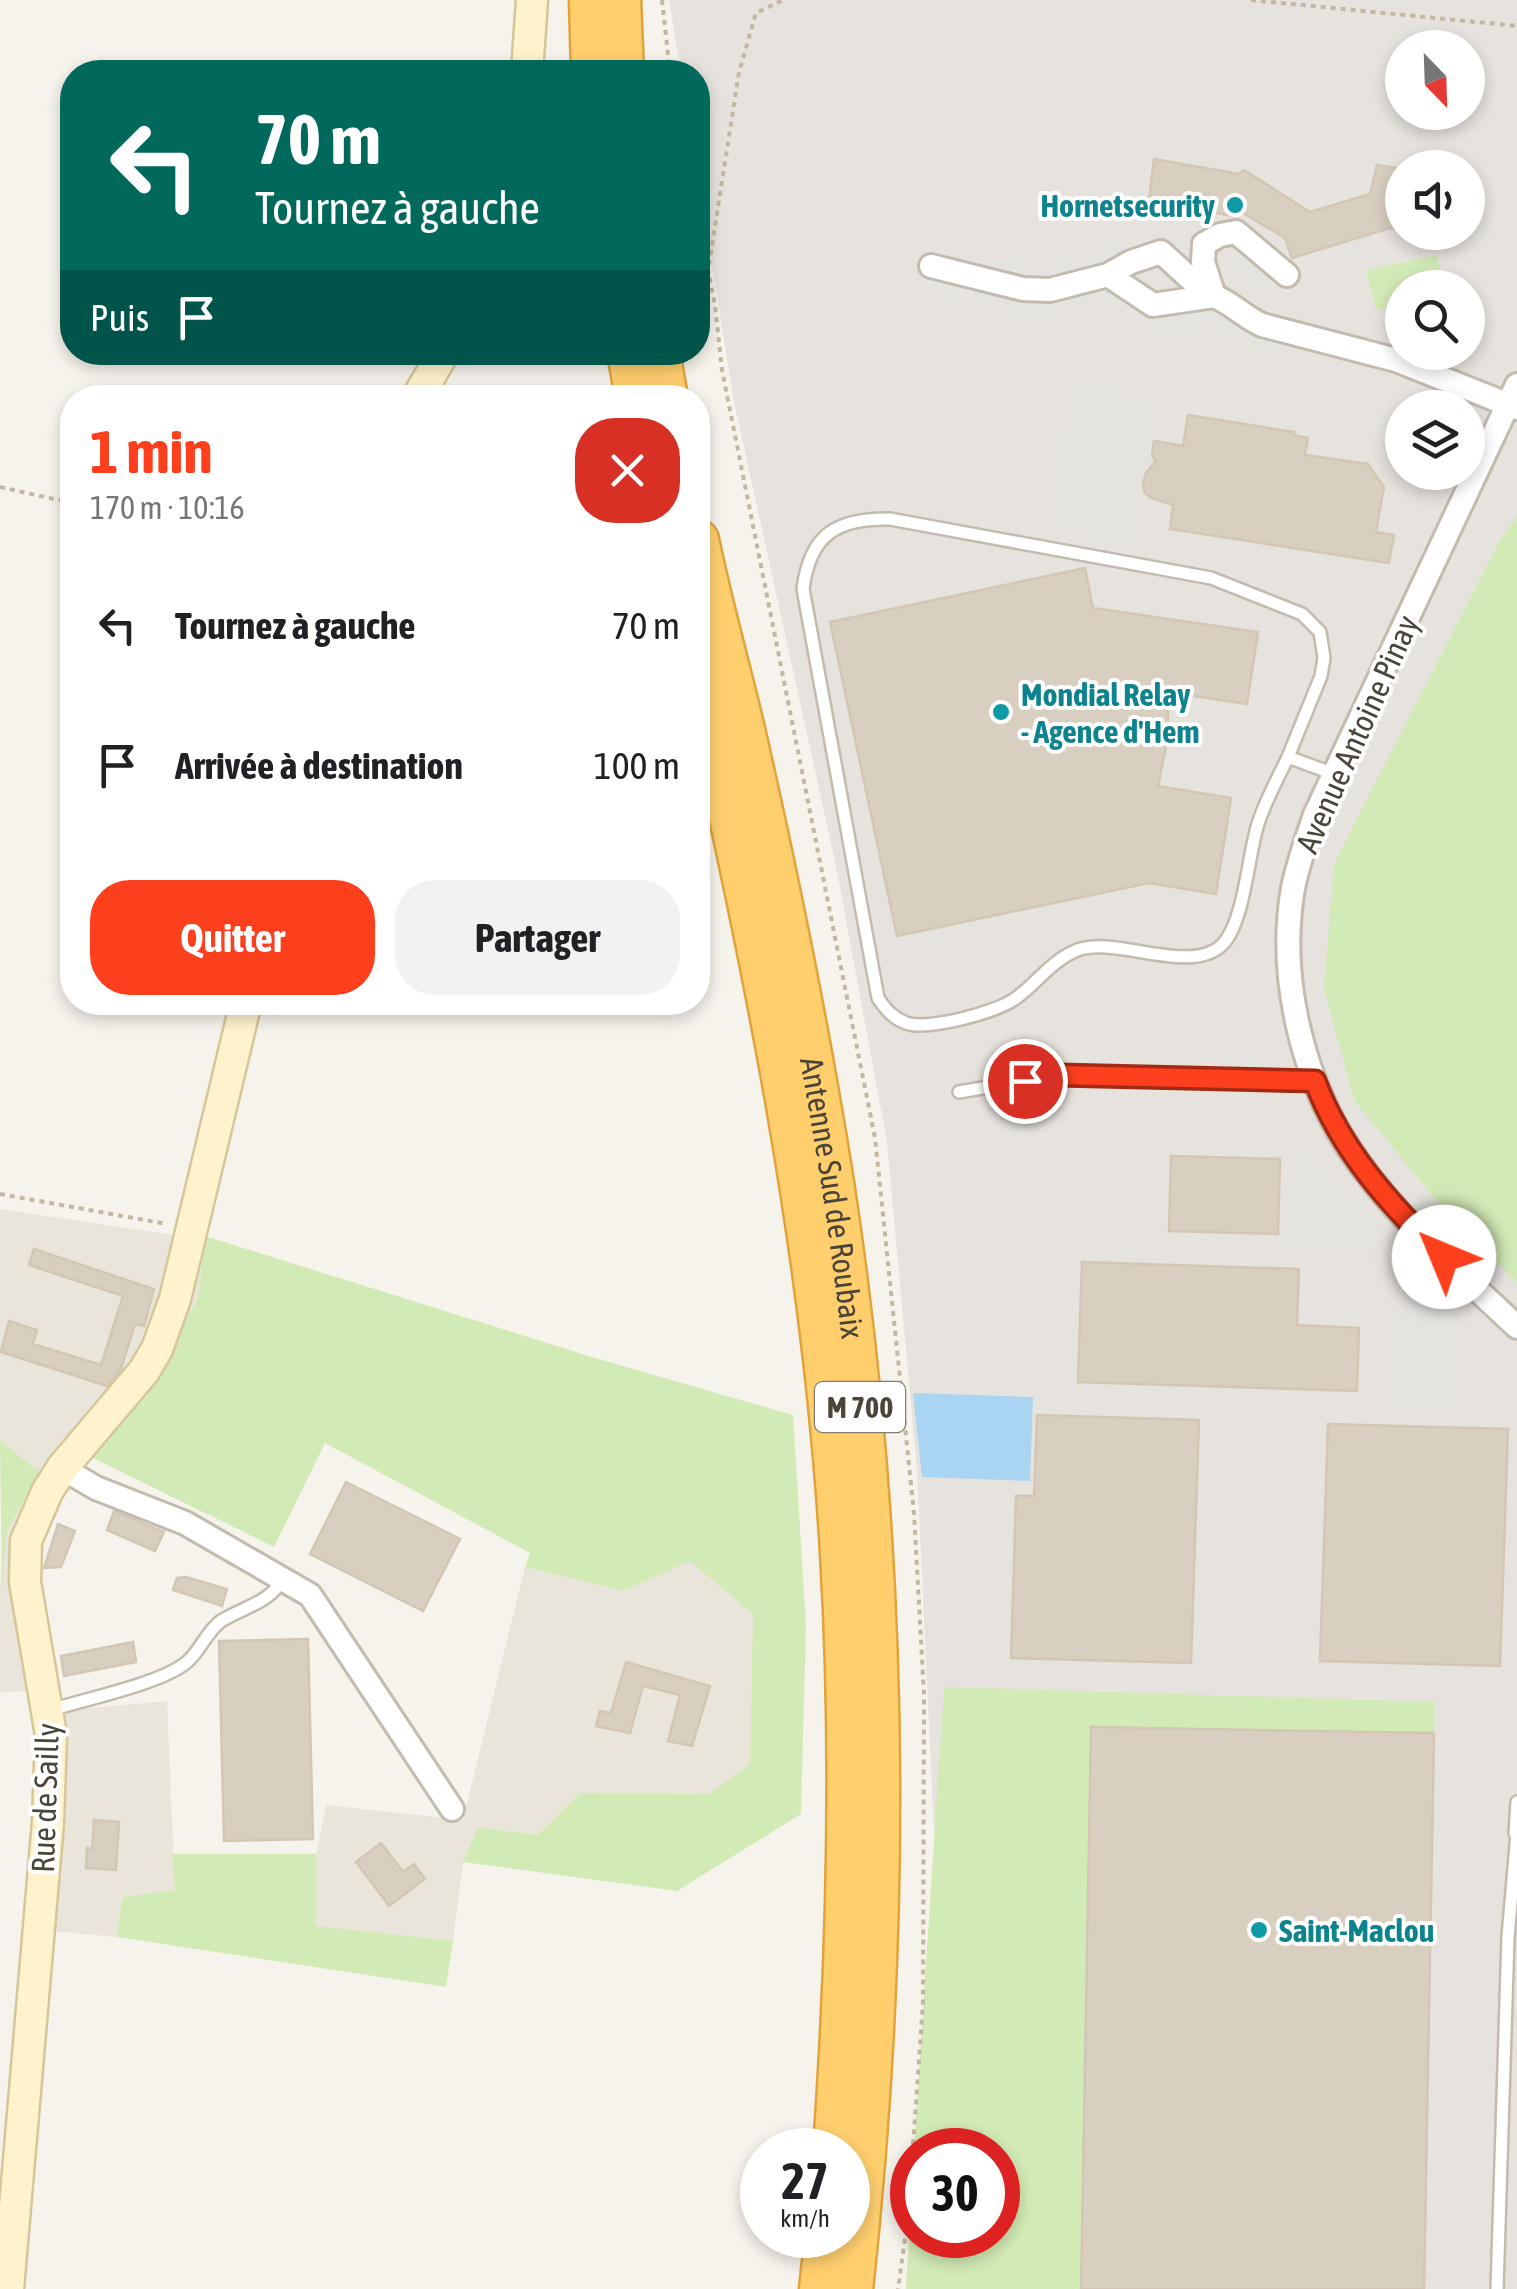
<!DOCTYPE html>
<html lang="fr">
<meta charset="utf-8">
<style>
body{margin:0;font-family:"Asap Condensed",sans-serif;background:#f2f2f2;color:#202124;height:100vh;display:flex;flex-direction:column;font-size:38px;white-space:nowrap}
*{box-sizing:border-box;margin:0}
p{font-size:32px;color:#757577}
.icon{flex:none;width:55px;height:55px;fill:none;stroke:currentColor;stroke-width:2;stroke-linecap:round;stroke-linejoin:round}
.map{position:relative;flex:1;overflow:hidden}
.drawer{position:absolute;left:60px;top:385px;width:650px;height:630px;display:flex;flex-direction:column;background:#fff;border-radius:40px;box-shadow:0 5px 15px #0003}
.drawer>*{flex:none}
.banner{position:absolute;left:60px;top:60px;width:650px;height:305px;border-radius:40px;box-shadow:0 5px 15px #0003;background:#00695c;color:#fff;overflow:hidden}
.needle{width:65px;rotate:157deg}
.tools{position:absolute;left:1385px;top:30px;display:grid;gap:20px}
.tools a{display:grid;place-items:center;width:100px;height:100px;border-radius:50%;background:#fff;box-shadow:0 5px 15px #0003;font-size:50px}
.speed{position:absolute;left:740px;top:2128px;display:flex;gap:20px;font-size:50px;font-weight:700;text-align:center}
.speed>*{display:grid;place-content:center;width:130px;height:130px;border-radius:50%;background:#fff;box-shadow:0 5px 15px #0003;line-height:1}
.speed small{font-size:25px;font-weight:400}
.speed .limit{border:15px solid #d22;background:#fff;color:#111}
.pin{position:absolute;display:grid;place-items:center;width:85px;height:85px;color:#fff;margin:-42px;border:5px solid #fff;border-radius:50%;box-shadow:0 2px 10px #0007}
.me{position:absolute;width:110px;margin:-55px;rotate:315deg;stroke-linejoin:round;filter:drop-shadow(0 0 8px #0008)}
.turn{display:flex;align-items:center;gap:35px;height:210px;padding:0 30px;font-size:45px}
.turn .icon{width:130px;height:130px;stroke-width:2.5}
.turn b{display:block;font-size:70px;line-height:85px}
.then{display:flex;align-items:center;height:95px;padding:0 30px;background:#0003;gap:20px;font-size:38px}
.round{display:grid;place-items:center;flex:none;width:105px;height:105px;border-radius:40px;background:#f2f2f2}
.summary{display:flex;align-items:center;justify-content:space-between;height:170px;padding:0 30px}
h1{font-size:60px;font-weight:700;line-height:75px;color:#fc3f1d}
.primary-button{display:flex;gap:20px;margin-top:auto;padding:20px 30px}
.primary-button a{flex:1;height:115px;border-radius:40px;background:#fc3f1d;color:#fff;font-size:40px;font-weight:700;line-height:115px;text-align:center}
.primary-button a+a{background:#f2f2f2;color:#202124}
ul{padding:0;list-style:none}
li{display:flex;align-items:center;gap:30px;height:140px;padding:0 30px}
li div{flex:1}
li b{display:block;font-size:38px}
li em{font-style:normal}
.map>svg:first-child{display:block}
.residential{fill:#eae5da}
.industrial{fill:#e6e2dd;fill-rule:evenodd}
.green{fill:#d2eab5}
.parking{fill:#e5e3e0}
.water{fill:#a9d4f2}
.building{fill:#d8cfc1;stroke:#d3c7b4;stroke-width:2.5}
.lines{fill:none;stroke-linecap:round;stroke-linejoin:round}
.lane-casing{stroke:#c2bbae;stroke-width:16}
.street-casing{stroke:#c2bbae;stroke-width:28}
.secondary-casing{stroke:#d6c79b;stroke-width:35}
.highway-casing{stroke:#e0a43c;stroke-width:45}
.path{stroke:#c4b79f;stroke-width:4;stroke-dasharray:5 5;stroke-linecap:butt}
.lane{stroke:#fff;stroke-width:11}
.street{stroke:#fff;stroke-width:22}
.secondary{stroke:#fff3cd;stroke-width:30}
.highway{stroke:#ffcf6e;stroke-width:40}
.route-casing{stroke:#a42913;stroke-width:25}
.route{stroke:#fc3f1d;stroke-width:18}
.culture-dot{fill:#0f9aa8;stroke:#fff;stroke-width:4}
.labels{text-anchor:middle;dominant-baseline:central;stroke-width:8;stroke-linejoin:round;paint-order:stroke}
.shield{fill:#fff;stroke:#817c74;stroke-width:2.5}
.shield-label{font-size:30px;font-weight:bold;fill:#4b4439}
.culture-label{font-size:32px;font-weight:bold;fill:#0d838f;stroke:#fff;text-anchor:start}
.street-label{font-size:32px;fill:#4b4439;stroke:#fff}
</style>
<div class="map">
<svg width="1517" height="2289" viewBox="0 0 1517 2289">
<rect width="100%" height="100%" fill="#f6f3ec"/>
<path class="residential" d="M 0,1209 L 167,1234 L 205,1236 L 198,1299 L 140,1394 L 115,1428 L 87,1455 L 48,1510 L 33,1549 L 59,1711 L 167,1701 L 175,1890 L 122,1897 L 117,1937 L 29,1929 L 42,1758 L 30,1691 L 0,1692 L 0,1587 L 6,1534 L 39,1472 L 0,1440 Z
M 690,1560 L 753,1614 L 751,1764 L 710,1794 L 580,1793 L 538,1835 L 478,1827 L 463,1862 L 453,1941 L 315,1927 L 316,1854 L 326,1805 L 463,1820 L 525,1567 L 623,1591 Z"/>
<path class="industrial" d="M 669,0 L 1517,0 L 1517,515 L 1499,542 L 1442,1207 L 1517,1283 L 1517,2289 L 907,2289 L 912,2235 L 998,2235 L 998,2150 L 938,1916 L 917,1470 L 887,1142 L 836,866 L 734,402 L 698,176 L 698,72 L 681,72 ZM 1402,48 L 1468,48 L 1468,112 L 1402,112 ZM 1402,168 L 1468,168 L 1468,232 L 1402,232 ZM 1402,288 L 1468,288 L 1468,352 L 1402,352 ZM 1402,408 L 1468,408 L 1468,472 L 1402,472 Z"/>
<path class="green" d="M 1437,255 L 1443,287 L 1402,288 L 1402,304 L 1376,310 L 1366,270 Z
M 1517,515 L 1517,1283 L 1442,1207 L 1354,1100 L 1324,988 L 1334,864 L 1499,542 Z
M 205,1236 L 602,1360 L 793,1415 L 806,1625 L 801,1814 L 677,1891 L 463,1862 L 478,1827 L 538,1835 L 580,1793 L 709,1794 L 750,1764 L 753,1614 L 690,1561 L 623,1591 L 525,1567 L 530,1553 L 325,1443 L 274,1547 L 87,1455 L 115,1428 L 140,1394 L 198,1299 Z
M 0,1440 L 39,1472 L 6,1534 L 2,1587 Z
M 944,1687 L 1435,1702 L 1434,1733 L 1092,1727 L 1081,2289 L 906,2289 L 912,2181 L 912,2235 L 998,2235 L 998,2150 L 914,2150 Z
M 172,1854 L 316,1854 L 316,1926 L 453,1941 L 446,1987 L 117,1937 L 122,1897 L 175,1890 Z"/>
<path class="parking" d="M 1155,232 L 1173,232 L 1189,244 L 1178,255 L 1137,253 L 1046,284 L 931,260 L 936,248 L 1046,269 Z
M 1244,244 L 1283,279 L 1271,292 L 1230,259 Z
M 927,274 L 1105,286 L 1218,306 L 1293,339 L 1288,355 L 1256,349 L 1232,335 L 1219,322 L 1169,328 L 1143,325 L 1128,313 L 1099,300 L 1048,313 L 1034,313 L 926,290 Z
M 1071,386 L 1151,400 L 1127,540 L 1052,526 Z
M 1282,1159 L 1315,1160 L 1314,1175 L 1328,1176 L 1328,1197 L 1342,1185 L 1384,1233 L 1367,1247 L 1281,1243 Z
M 1401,1298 L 1450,1302 L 1446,1406 L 1398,1405 Z"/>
<path class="water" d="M 913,1393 L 1033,1397 L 1030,1481 L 922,1477 Z"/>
<path class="building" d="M 1154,159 L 1239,174 L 1244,170 L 1310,212 L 1370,194 L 1377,165 L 1402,169 L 1402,230 L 1390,228 L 1292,258 L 1285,238 L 1236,209 L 1233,216 L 1149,201 Z
M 1188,415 L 1294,432 L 1294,435 L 1308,438 L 1305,455 L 1368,464 L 1384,487 L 1376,532 L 1394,535 L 1389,563 L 1170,529 L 1173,505 L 1151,498 L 1145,493 L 1143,484 L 1146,473 L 1156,461 L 1152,456 L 1154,441 L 1183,446 Z
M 1085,568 L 1093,608 L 1258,632 L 1247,704 L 1168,692 L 1168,737 L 1158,786 L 1231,798 L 1216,894 L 1149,883 L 897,936 L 830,622 Z
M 1171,1156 L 1280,1159 L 1278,1234 L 1169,1231 Z
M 34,1249 L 154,1289 L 144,1326 L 135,1324 L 121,1369 L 107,1386 L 1,1352 L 9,1321 L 37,1330 L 33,1344 L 101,1365 L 123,1296 L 29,1265 Z
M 1082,1262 L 1299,1269 L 1297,1325 L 1359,1328 L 1357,1391 L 1078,1382 Z
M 1037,1415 L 1199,1420 L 1191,1663 L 1011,1658 L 1016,1496 L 1034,1496 Z
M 1328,1424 L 1508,1429 L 1500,1666 L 1320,1661 Z
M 346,1482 L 460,1539 L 423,1611 L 310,1554 Z
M 114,1511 L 164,1532 L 155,1551 L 107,1530 Z
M 58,1524 L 75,1531 L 61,1567 L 44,1568 Z
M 186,1577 L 227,1589 L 222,1606 L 173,1590 L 177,1578 Z
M 308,1639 L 313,1839 L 224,1841 L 219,1641 Z
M 133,1642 L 136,1662 L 64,1676 L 61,1656 Z
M 626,1662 L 710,1686 L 692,1746 L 668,1741 L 680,1695 L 643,1686 L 630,1733 L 596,1726 L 600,1711 L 611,1713 Z
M 1091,1727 L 1434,1733 L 1424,2289 L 1081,2289 Z
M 94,1820 L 119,1822 L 116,1870 L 86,1868 L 87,1848 L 92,1849 Z
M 381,1843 L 403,1872 L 414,1864 L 425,1879 L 389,1906 L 356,1862 Z"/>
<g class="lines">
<defs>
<path id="lane" d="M 1288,757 C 1277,780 1264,803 1257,827 C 1248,858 1244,921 1223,944 C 1191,977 1114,934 1075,951 C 1050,962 1037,983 1016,998 C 998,1012 927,1031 906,1023 C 893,1018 886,1010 878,998 L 803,589 C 810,534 837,518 890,519 L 1211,578 L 1302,614 L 1320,632 L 1324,658 L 1321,676 L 1288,757 L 1334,774
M 959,1092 L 1058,1075 L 1315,1081
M 48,1711 C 84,1699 161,1684 187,1662 C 201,1650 206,1632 221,1621 C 245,1606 268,1604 283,1579
M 1515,1833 L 1517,1802
M 1497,2289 L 1508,1937 L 1517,1833"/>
<path id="street" d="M 931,266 L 1023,289 L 1050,290 L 1108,275 L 1153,305 L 1214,296
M 1108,275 L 1131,262 L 1161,252 L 1197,285 L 1214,296
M 1287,275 L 1236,232 L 1220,235 L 1204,244 L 1203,262 L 1214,296 C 1232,303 1244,317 1262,325 L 1396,360 L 1517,408
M 1517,385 L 1315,815 C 1307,839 1298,863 1293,888 C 1277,980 1304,1088 1359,1163 C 1403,1224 1462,1275 1517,1327
M 62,1468 L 96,1488 L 185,1523 L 310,1595 L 452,1809"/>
<path id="secondary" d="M 527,72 L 532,0
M 417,398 L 444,352
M 8,2289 L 48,1822 L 51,1735 L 25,1582 L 26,1541 L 47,1492 L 62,1468 L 144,1371 L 157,1349 L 175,1299 L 246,1002"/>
<g id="highway">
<path d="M 590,0 L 592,72"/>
<path d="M 620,0 L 623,72"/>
<path d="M 628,352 L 636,398"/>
<path d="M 659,352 L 667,398"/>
<path id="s1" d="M 698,540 C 711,604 729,666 744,730 C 778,879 809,1031 833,1183 C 889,1549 892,1921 852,2289"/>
<path d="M 698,673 C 764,963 824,1255 841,1553 C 853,1752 848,1951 834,2150"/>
<path d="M 820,2289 L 826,2235"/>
</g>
</defs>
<use href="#lane" class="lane-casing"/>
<use href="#street" class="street-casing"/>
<use href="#secondary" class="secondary-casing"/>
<use href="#highway" class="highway-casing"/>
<path class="path" d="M 662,0 L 670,72
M 1251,0 L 1517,26
M 698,219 L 715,305 L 722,370 L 875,1138 L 914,1513 L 924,1694 L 923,2003 L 908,2217 L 898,2289
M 709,265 L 739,72 L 756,13 L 783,0
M 0,487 L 72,503
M 0,1194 L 167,1224"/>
<use href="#lane" class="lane"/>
<use href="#street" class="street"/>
<use href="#secondary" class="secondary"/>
<use href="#highway" class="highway"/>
</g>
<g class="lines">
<defs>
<path id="route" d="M 1025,1081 L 1058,1075 L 1315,1081 C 1341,1151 1391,1206 1444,1257"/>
</defs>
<use href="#route" class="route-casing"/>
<use href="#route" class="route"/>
</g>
<g class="culture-dot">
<circle cx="1235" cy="205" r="10"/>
<circle cx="1001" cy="712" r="10"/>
<circle cx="1259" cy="1930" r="10"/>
</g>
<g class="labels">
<rect class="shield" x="815" y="1382" width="90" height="50" rx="8"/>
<g class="shield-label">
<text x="860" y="1407">M 700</text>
</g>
<g class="culture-label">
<text x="1215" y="205" text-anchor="end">Hornetsecurity</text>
<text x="1021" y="694">Mondial Relay<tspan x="1021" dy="37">- Agence d'Hem</tspan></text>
<text x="1279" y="1930">Saint-Maclou</text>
</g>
<g class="street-label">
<text transform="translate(1357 734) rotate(-66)">Avenue Antoine Pinay</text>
<text stroke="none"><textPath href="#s1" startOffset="672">Antenne Sud de Roubaix</textPath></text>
<text transform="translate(45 1798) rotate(-88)">Rue de Sailly</text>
</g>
</g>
</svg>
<div class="tools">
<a><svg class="needle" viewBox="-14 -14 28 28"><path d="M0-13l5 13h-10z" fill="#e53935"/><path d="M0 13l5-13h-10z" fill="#757577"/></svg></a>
<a><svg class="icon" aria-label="sound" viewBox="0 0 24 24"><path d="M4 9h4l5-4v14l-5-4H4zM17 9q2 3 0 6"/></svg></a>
<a><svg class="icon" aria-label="search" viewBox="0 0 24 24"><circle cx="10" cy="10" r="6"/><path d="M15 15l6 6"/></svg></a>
<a><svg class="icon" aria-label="layers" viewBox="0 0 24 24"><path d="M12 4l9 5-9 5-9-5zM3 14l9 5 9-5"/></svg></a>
</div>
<div class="speed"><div>27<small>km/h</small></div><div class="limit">30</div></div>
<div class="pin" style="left:1025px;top:1081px;background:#d93025"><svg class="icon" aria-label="arrive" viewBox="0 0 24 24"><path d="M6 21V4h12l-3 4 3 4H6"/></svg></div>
<svg class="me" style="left:1444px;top:1257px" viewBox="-20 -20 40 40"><circle r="19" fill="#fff"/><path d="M0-13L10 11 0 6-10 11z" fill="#fc3f1d"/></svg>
<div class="banner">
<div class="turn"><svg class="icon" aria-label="left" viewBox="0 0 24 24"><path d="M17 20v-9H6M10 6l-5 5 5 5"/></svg><div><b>70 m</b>Tournez à gauche</div></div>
<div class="then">Puis<svg class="icon" aria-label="arrive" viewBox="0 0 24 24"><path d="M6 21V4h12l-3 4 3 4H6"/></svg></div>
</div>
<section class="drawer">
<div class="summary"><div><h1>1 min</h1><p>170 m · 10:16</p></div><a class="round" style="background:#d93025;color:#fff"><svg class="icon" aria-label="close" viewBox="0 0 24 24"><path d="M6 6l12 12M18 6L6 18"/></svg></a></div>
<ul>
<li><svg class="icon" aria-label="left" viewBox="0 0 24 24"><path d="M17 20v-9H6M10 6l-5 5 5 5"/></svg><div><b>Tournez à gauche</b></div><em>70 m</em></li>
<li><svg class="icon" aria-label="arrive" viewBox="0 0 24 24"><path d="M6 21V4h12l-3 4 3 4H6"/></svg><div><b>Arrivée à destination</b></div><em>100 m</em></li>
</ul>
<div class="primary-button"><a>Quitter</a><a>Partager</a></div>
</section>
</div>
